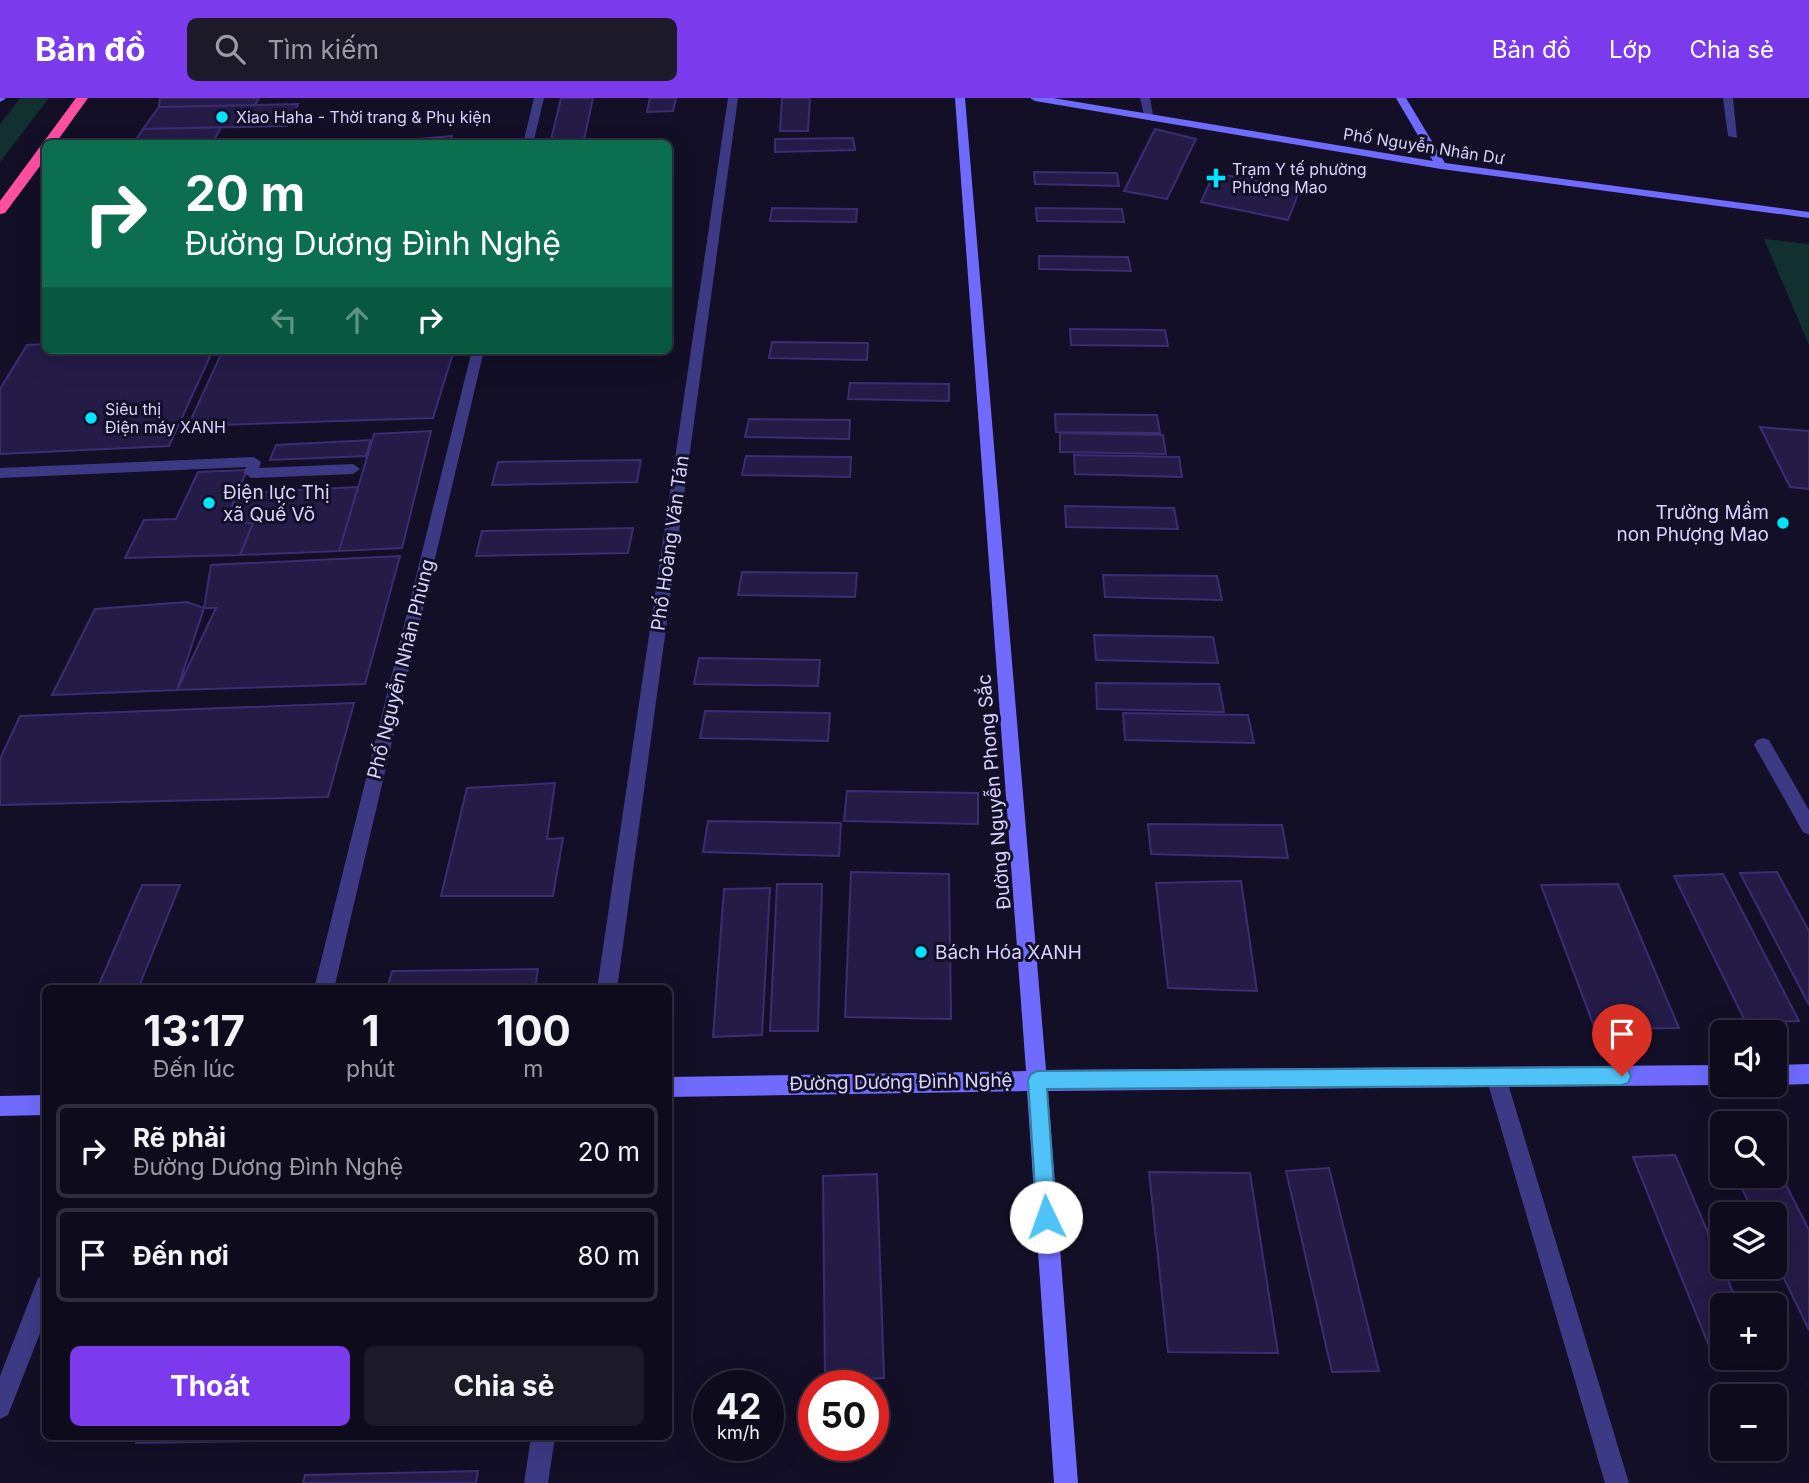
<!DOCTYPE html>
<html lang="vi">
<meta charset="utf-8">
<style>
body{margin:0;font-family:Inter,sans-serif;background:#1c1929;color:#f1f3f6;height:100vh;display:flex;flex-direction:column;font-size:26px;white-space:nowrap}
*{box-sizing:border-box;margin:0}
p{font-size:23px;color:#9b9ba3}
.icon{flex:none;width:38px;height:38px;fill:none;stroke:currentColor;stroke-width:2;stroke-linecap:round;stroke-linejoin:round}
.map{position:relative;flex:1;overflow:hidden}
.drawer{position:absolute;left:42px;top:887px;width:630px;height:455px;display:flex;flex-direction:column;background:#0e0b1c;border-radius:10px;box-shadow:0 7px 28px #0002,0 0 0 2px #2e2b3b}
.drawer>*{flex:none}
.guide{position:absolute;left:42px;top:42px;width:630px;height:214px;border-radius:10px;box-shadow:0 7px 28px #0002,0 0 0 2px #2e2b3b;background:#0b6e4f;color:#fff;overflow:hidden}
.fabs{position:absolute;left:1710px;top:922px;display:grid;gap:14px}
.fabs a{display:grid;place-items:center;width:77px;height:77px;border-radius:10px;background:#0e0b1c;box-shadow:0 7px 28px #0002,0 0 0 2px #2e2b3b;font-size:35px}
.speed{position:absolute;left:693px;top:1272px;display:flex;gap:14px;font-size:35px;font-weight:700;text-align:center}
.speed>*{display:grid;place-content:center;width:91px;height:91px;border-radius:50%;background:#0e0b1c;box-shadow:0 7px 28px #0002,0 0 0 2px #2e2b3b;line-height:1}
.speed small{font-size:18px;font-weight:400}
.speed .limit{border:10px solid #d22;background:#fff;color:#111}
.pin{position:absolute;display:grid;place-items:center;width:60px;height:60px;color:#fff;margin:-72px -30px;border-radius:50% 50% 50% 0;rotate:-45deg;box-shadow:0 0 7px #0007}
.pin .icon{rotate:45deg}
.me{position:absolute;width:77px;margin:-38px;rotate:357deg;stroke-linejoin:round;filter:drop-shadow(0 0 5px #0008)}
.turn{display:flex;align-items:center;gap:24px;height:147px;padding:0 28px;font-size:32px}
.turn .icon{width:91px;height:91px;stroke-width:2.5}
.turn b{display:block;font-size:49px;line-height:60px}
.lanes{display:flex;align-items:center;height:66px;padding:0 28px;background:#0003;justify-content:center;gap:35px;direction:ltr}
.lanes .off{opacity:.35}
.eta{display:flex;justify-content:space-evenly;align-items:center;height:119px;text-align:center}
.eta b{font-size:42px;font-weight:700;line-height:49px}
.action{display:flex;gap:14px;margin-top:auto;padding:14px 28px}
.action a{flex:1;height:80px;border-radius:10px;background:#7c3aed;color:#fff;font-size:28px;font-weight:700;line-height:80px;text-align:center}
.action a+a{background:#1c1929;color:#f1f3f6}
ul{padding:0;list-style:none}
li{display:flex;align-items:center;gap:21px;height:94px;margin:0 14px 10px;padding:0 14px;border:4px solid #2e2b3b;border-radius:10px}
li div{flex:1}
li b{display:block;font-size:26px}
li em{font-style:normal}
header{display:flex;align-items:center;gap:42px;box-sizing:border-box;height:98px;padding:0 35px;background:#7c3aed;color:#fff}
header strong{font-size:33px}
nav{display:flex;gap:38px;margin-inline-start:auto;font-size:24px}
.search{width:490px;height:63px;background:#1c1929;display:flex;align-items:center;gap:18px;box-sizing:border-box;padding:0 24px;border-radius:10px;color:#9b9ba3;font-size:26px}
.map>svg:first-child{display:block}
.green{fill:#12302f}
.building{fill:#241b47;stroke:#3b2d73;stroke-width:2}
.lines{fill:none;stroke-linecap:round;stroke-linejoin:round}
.lane{fill:#3d3a85;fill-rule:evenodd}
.street{fill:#3d3a85;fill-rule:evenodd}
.secondary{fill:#6f6bff;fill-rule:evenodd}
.highway{fill:#ff4fa3;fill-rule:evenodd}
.route{fill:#4fc3f7;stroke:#337fa1;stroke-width:2}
.poi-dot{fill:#00e5ff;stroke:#130f26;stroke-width:2.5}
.labels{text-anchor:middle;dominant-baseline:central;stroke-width:6;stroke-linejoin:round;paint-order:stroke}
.far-poi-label{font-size:16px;fill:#d9d4ff;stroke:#130f26;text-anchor:start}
.far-street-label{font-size:16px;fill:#d9d4ff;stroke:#130f26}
.poi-label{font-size:19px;fill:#d9d4ff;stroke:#130f26;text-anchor:start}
.street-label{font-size:19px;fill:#d9d4ff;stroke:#130f26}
</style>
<header>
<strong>Bản đồ</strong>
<div class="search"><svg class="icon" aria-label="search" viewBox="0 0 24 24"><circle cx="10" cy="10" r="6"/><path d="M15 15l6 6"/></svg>Tìm kiếm</div>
<nav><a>Bản đồ</a><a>Lớp</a><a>Chia sẻ</a></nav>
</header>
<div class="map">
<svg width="1809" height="1385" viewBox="0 0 1809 1385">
<rect width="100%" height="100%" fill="#130f26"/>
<path class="green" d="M 20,0 L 49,0 L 0,64 L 0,26 Z
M 1764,141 L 1809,146 L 1809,247 Z"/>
<path class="building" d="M 160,0 L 259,0 L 255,7 L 159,9 Z
M 561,0 L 593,0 L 583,46 L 550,46 Z
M 650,0 L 676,0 L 673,13 L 647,14 Z
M 782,0 L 810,0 L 808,33 L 780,33 Z
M 298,6 L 287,28 L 143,31 L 159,9 Z
M 221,29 L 212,46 L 133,46 L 143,31 Z
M 1155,31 L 1196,41 L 1167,101 L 1124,93 Z
M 452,38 L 451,46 L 359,46 Z
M 853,40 L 855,52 L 775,54 L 775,41 Z
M 1034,74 L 1117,75 L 1119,88 L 1035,86 Z
M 1214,75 L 1300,91 L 1288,122 L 1201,104 Z
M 772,110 L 857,111 L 856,124 L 770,123 Z
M 1036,110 L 1122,111 L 1124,124 L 1037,123 Z
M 1039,158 L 1128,159 L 1131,173 L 1039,171 Z
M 1070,231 L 1165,232 L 1168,248 L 1071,247 Z
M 772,244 L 868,245 L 867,262 L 769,260 Z
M 46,246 L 46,252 L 213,252 L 169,348 L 0,356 L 0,291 L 27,247 Z
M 223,252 L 454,252 L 433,320 L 188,328 Z
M 850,285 L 949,286 L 949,303 L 848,301 Z
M 1055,316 L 1157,317 L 1160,335 L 1056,334 Z
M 749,321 L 850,322 L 849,341 L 745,339 Z
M 1760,329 L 1809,333 L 1809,391 L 1790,389 Z
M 431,333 L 402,450 L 339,453 L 374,336 Z
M 1060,335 L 1163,337 L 1166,356 L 1060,354 Z
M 371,342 L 366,358 L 270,362 L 276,347 Z
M 1074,357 L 1179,359 L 1182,379 L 1075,376 Z
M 746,358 L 851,359 L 850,379 L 742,377 Z
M 641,362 L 637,384 L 492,387 L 498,364 Z
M 247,372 L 225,425 L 253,425 L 240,457 L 125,460 L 144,422 L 176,421 L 198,374 Z
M 358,389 L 339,453 L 240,457 L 253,425 L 225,425 L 237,395 Z
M 1065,408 L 1174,410 L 1178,431 L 1066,429 Z
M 633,430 L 628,455 L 476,458 L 482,433 Z
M 400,458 L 365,586 L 177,592 L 216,510 L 204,510 L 211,467 Z
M 742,474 L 857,475 L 855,499 L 738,497 Z
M 1103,477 L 1217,478 L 1222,502 L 1105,499 Z
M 187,504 L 204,510 L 177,592 L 52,597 L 95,511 Z
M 1094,537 L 1213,539 L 1218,565 L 1096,562 Z
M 699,560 L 820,562 L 818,588 L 694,586 Z
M 1096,585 L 1219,586 L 1224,614 L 1097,611 Z
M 354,605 L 328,699 L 0,707 L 0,661 L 20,618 Z
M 705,613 L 830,615 L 828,643 L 700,640 Z
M 1123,615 L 1248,617 L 1254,645 L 1125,642 Z
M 555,685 L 547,741 L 563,740 L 553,798 L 441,798 L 467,690 Z
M 847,693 L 978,695 L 978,726 L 844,723 Z
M 708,723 L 841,725 L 839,758 L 703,754 Z
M 1148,726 L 1282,727 L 1288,760 L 1151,756 Z
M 851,774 L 949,776 L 951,921 L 845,919 Z
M 1777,774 L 1809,833 L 1809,907 L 1740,775 Z
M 1723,776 L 1799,923 L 1746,925 L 1674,778 Z
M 1241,783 L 1257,893 L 1168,890 L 1156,785 Z
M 777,786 L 822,786 L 818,933 L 770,933 Z
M 1618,786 L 1679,930 L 1595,931 L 1541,787 Z
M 142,787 L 180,787 L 138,891 L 97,891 Z
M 770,790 L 762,937 L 713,939 L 724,791 Z
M 538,871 L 535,891 L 387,891 L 392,873 Z
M 1675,1057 L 1739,1208 L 1722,1208 L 1722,1257 L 1713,1258 L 1633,1059 Z
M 1777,1069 L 1809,1132 L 1809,1232 L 1774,1160 L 1774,1116 L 1754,1116 L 1736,1078 L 1774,1078 L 1774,1070 Z
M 1329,1070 L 1379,1273 L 1332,1274 L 1286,1073 Z
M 1149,1074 L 1250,1075 L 1278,1255 L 1168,1254 Z
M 877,1076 L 884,1280 L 825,1283 L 823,1078 Z
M 138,1339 L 307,1339 L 306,1342 L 136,1345 Z
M 478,1373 L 476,1385 L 303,1385 L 305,1377 Z"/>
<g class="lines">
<path class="lane" d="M 254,359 L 261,364 L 259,370 L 353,366 L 360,371 L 353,376 L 251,380 L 244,375 L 246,369 L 0,380 L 0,370 Z"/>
<path class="street" d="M 534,0 L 544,0 L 533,46 L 523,46 Z
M 728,0 L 738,0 L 617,891 L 597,891 Z
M 1140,0 L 1150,0 L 1154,23 L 1145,21 Z
M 1723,0 L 1733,0 L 1737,40 L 1728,38 Z
M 472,252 L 484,252 L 334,891 L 314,891 Z
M 1763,640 L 1769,642 L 1809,712 L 1809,737 L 1803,734 L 1754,647 L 1757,642 Z
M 1496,969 L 1503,972 L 1506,979 L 1629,1385 L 1605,1385 L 1486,979 L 1489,972 Z
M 46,1177 L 46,1220 L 8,1317 L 0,1321 L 0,1278 L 38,1180 Z
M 531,1339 L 555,1339 L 548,1385 L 524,1385 Z"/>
<path class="secondary" d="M 0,0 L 5,0 L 5,1 L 0,4 Z
M 955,0 L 965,0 L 1046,972 L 1722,967 L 1722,987 L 1048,993 L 1078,1385 L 1054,1385 L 1027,993 L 668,999 L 668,979 L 1026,973 Z
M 1030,0 L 1053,0 L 1433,63 L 1396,0 L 1406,0 L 1445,65 L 1809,114 L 1809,120 L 1441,71 L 1035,3 Z
M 1809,966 L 1809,986 L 1774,987 L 1774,967 Z
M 46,997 L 46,1017 L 0,1018 L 0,998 Z"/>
<path class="highway" d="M 76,0 L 88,0 L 55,46 L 46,46 L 46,60 L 5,115 L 0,116 L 0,103 Z"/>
</g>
<path class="route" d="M 1622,969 L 1628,972 L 1631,978 L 1628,985 L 1622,987 L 1047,991 L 1056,1119 L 1054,1126 L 1046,1129 L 1039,1126 L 1037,1119 L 1028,982 L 1031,976 L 1037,973 Z"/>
<g class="poi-dot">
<circle cx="222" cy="19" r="7"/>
<path d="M1212.5 69.5h7v7h7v7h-7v7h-7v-7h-7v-7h7z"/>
<circle cx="91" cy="320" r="7"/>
<circle cx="209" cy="405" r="7"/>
<circle cx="1783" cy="425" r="7"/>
<circle cx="921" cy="854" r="7"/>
</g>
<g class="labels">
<g class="far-poi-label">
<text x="236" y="19">Xiao Haha - Thời trang &amp; Phụ kiện</text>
<text x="1232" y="71">Trạm Y tế phường<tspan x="1232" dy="18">Phượng Mao</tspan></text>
<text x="105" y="311">Siêu thị<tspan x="105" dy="18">Điện máy XANH</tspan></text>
</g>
<g class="far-street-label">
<text transform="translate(1424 48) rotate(9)">Phố Nguyễn Nhân Dư</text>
</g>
<g class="poi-label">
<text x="223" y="394">Điện lực Thị<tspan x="223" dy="22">xã Quế Võ</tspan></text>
<text x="1769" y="414" text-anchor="end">Trường Mầm<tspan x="1769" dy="22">non Phượng Mao</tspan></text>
<text x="935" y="854">Bách Hóa XANH</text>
</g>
<g class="street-label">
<text transform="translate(670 445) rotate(-82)">Phố Hoàng Văn Tán</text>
<text transform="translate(401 571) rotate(-76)">Phố Nguyễn Nhân Phùng</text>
<text transform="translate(994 694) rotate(-95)">Đường Nguyễn Phong Sắc</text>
<text transform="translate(901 984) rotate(-1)">Đường Dương Đình Nghệ</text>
</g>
</g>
</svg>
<div class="fabs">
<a><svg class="icon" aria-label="sound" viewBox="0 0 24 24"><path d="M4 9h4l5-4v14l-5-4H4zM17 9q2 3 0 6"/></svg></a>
<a><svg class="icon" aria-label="search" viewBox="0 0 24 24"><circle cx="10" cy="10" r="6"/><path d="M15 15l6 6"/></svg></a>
<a><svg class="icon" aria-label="layers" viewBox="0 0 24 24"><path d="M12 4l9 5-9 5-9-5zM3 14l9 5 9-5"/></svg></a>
<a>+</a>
<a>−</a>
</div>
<div class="speed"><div>42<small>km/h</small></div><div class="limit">50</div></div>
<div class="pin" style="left:1622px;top:978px;background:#d93025"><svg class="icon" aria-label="arrive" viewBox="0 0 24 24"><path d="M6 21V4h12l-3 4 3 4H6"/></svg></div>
<svg class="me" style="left:1046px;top:1119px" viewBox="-20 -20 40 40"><circle r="19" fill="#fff"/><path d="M0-13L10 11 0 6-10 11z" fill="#4fc3f7"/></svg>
<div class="guide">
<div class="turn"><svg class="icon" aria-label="right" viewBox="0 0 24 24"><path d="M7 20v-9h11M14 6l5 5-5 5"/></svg><div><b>20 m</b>Đường Dương Đình Nghệ</div></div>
<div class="lanes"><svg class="icon off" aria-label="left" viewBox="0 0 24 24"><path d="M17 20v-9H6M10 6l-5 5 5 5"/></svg><svg class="icon off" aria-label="ahead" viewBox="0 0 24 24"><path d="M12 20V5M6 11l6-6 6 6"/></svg><svg class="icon" aria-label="right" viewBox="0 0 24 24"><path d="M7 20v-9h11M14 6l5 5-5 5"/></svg></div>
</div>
<section class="drawer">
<div class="eta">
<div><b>13:17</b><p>Đến lúc</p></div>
<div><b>1</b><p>phút</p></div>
<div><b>100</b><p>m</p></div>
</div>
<ul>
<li><svg class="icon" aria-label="right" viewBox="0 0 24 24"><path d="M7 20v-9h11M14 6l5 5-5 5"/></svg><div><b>Rẽ phải</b><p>Đường Dương Đình Nghệ</p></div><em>20 m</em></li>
<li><svg class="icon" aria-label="arrive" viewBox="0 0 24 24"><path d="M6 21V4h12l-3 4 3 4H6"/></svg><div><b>Đến nơi</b></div><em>80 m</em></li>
</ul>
<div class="action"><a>Thoát</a><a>Chia sẻ</a></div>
</section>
</div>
